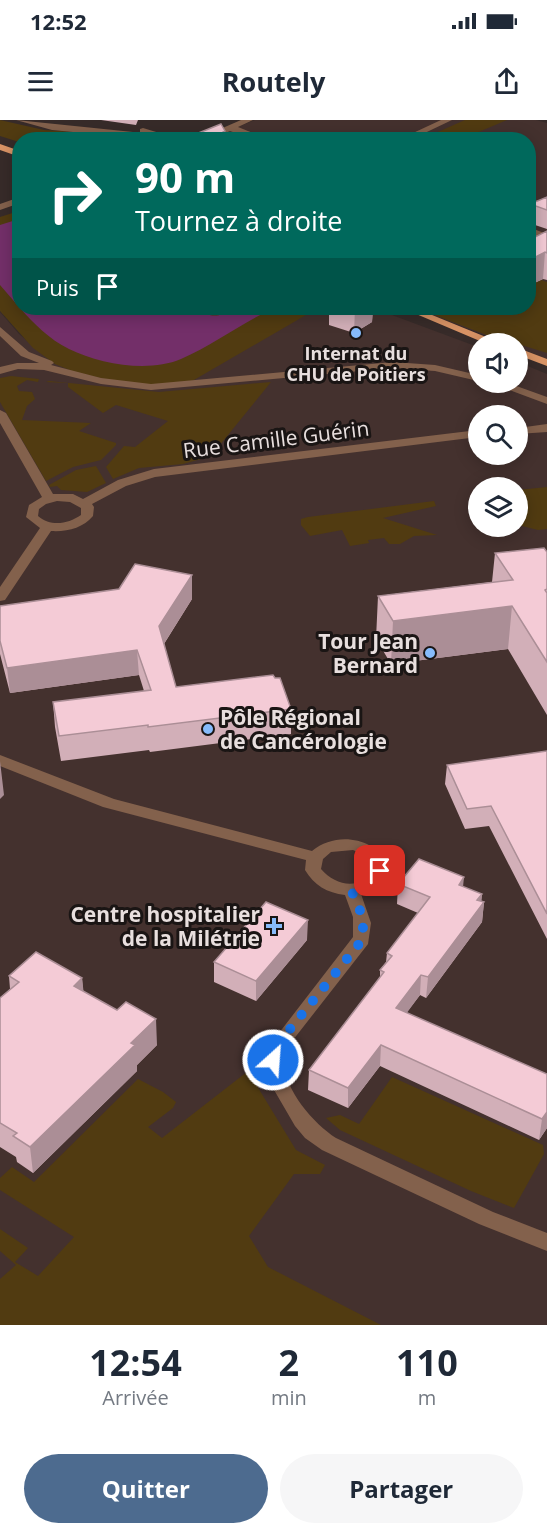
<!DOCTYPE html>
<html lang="fr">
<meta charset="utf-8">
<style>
body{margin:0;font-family:"Open Sans",sans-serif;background:#f6f6f7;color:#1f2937;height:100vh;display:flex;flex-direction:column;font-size:22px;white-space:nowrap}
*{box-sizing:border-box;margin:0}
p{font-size:20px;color:#747a83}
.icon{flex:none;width:33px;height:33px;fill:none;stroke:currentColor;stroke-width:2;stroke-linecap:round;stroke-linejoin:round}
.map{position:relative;height:1205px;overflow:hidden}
.details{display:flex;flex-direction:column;background:#fff;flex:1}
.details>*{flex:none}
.top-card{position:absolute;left:12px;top:12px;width:524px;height:183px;border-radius:24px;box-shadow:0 3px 15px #0003;background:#00695c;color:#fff;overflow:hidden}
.controls{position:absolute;left:468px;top:213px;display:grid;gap:12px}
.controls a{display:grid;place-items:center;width:60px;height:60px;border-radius:50%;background:#fff;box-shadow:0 3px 15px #0003;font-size:30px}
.pin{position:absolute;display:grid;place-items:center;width:51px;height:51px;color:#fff;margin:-26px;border-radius:12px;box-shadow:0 3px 9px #0006}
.me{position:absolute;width:66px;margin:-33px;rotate:26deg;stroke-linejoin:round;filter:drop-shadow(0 0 4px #0008)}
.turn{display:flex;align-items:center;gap:21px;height:126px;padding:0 24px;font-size:27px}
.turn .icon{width:78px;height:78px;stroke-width:2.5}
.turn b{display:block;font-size:42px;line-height:51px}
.then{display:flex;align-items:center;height:57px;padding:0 24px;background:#0003;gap:12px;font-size:22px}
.eta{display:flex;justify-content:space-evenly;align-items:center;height:102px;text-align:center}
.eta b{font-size:36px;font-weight:700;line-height:42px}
.button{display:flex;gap:12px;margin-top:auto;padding:12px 24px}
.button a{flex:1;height:69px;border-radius:36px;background:#4d6b8f;color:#fff;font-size:24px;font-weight:700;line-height:69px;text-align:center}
.button a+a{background:#f6f6f7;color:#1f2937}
.status{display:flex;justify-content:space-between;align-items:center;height:42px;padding:0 30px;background:#fff;direction:ltr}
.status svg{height:16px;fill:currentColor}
header{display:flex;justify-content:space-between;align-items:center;height:78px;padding:0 24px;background:#fff;font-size:27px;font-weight:700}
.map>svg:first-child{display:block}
.built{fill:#44312e;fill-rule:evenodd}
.green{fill:#513b11}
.water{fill:#732f69}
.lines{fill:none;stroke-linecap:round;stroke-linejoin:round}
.minor{fill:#83614c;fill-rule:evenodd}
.major{fill:#d89365;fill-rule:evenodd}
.wall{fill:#d2afb8}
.shaded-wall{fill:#ab8e96}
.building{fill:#f4cbd6;stroke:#ab8e96;stroke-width:1.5}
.route{stroke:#1a73e8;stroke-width:10;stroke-dasharray:0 18}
.poi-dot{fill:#86bbfb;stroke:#1a1514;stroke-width:2}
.labels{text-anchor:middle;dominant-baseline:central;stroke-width:6;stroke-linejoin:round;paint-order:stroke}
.far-poi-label{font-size:18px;font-weight:bold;fill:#e8dfde;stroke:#1a1514}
.street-label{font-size:21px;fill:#e8dfde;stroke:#1a1514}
.poi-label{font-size:21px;font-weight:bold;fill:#e8dfde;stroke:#1a1514;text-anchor:end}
</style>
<div class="status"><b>12:52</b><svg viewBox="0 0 49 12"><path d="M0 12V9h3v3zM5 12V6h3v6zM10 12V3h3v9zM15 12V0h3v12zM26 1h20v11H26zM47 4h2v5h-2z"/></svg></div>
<header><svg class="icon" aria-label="menu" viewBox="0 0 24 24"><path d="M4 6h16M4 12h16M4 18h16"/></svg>Routely<svg class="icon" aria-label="share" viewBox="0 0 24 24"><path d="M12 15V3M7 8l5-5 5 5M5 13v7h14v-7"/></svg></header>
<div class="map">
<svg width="547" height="1205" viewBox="0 0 547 1205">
<rect width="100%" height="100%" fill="#372b29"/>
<path class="built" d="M 255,0 L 536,0 L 547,3 L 547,240 L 518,229 L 518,224 L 505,223 L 414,188 L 528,188 L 528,20 L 205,20 Z
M 318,188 L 373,188 L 478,227 L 478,262 L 518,262 L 518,242 L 547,254 L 547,1205 L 0,1205 L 0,192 L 19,214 L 55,244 L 295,200 ZM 478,296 L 518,296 L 518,334 L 478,334 ZM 478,368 L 518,368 L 518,406 L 478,406 Z"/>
<path class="green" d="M 0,0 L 44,10 L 124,15 L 145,19 L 20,20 L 19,22 L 0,16 Z
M 465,0 L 507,0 L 462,19 L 419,19 L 426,16 L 430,18 L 431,15 Z
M 19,91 L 20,188 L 318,188 L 187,264 L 158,265 L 116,262 L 72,251 L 55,244 L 33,228 L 0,191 L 0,97 Z
M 541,160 L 547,162 L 547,233 L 518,224 L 505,222 L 416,188 L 528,188 L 528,166 Z
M 11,256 L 39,259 L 38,262 L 27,260 L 17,266 L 19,271 L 32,272 L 35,279 L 27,286 L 22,300 L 91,303 L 79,311 L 116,323 L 116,325 L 101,340 L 73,347 L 46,361 L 0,282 L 0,258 Z
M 49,261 L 159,272 L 271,262 L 215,331 L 219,334 L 183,344 L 139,348 L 113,359 L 106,347 L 124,326 L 135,327 L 168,301 L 116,285 L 103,293 L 68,267 L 68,263 L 46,262 Z
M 96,346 L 106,363 L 87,372 L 61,370 L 57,366 L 50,367 L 49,365 L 76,350 Z
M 547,367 L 547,409 L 538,410 L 518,405 L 518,370 Z
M 434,381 L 436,386 L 383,398 L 437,415 L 414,416 L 400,424 L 389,424 L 384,418 L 368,420 L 369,423 L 350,426 L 342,410 L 310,416 L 301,405 L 301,399 L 308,397 Z
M 252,948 L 254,961 L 296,1030 L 325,1045 L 320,1054 L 294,1054 L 249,1116 L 268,1147 L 381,1205 L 0,1205 L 0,1159 L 16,1145 L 0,1131 L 0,1109 L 28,1128 L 15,1142 L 38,1156 L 74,1117 L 0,1070 L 0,1058 L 12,1047 L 34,1062 L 138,959 L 163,972 L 176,982 L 173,988 L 148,1007 L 162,1018 Z
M 392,957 L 543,1025 L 544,1034 L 514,1088 L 471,1071 L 340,1010 L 326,998 L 340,995 L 359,1004 Z"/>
<path class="water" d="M 19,99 L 20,99 L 19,187 L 0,165 L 0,105 Z
M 20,188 L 195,188 C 205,196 222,200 228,188 L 274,188 C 242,203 213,225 181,239 C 148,253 100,244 69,229 C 49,219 34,204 20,188 Z"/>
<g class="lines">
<path class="minor" d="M 16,0 L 133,12 L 157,20 L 52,10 Z
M 241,0 L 253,0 L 238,7 L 270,20 L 256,20 L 230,11 L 208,20 L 195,20 Z
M 441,0 L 452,0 L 410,20 L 398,20 Z
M 143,8 L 176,18 L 177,20 L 162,20 L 140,13 L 140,9 Z
M 20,77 L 20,83 L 0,90 L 0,84 Z
M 528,107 L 547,114 L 547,120 L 528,113 Z
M 0,207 L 29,232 L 52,241 L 54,243 L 51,245 L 101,258 L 151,264 L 393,242 L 435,245 L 478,255 L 478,261 L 435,251 L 393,248 L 151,270 L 101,264 L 44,250 L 18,249 L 0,254 L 0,247 L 17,243 L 39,243 L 21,236 L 0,216 Z
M 488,262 L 505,262 L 547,277 L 547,284 Z
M 0,290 L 6,293 L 53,374 L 73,374 L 83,379 L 118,360 L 154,349 L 478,310 L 478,317 L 155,357 L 126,366 L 92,384 L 94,387 L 93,396 C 83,408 67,412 51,411 L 5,480 L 0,481 L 0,467 L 40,408 L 26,397 L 29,385 L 42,377 L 0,303 ZM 57,381 L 70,382 L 81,388 L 81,395 C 68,404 51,407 38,396 L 39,389 L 46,384 Z
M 547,304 L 547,312 L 518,314 L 518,308 Z
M 0,635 L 114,679 L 312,731 C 336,711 373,717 389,744 C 385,760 378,769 361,774 L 371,803 L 368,824 L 286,929 C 275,960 311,1002 336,1018 L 493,1092 L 547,1113 L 547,1131 L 479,1104 L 322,1030 L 305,1018 L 295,1006 L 270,963 L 264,940 L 269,926 L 353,817 L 353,797 L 345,775 C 327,773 314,765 305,750 L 306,740 L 103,687 L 0,646 ZM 353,730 L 364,735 L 373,744 C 366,771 337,768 321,749 L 323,739 L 331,732 Z"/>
<path class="major" d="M 0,24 L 20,31 L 20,37 L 0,30 Z
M 402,188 L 415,188 L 503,224 L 487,224 Z
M 518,228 L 547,239 L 547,246 L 518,235 Z"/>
</g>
<path class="wall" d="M 101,0 L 138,0 L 136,5 Z
M 547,77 L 547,109 L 529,103 L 530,84 Z
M 547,111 L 547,160 L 543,159 L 528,166 L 529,120 Z
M 329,188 L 373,188 L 372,202 L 354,213 L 329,205 Z
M 547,432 L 547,595 L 508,529 L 391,544 L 376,519 L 378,476 L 492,462 L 495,433 Z
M 192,455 L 192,479 L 164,524 L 176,567 L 275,558 L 291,589 L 291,614 L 150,632 L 149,630 L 61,641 L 55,607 L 53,582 L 144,571 L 139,555 L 10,573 L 0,534 L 0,486 L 119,469 Z
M 547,631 L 547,819 L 489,706 L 465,709 L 445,664 L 447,645 Z
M 398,764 L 463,767 L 482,774 L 481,781 L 484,782 L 482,802 L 426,878 L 420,875 L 406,893 L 547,954 L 547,1008 L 539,1020 L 380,946 L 348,988 L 308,970 L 309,950 L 380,857 L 380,850 L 386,842 L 387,833 L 418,793 L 397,784 Z
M 307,820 L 256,881 L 214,862 L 214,842 Z
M 9,856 L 82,858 L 83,871 L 157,925 L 137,945 L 137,951 L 33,1053 L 17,1042 L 16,1037 L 0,1027 L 0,878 L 10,869 Z"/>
<path class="shaded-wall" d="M 225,11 L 225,20 L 210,20 Z
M 545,132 L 543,159 L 528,166 L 528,141 Z
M 355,188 L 373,188 L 372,202 L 354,213 Z
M 192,455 L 192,479 L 160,530 L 159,506 Z
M 512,486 L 508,529 L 391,544 L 393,501 Z
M 137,530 L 139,555 L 10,573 L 7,548 Z
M 0,641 L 4,675 L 0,679 Z
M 464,757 L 462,777 L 459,765 Z
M 482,774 L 481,787 L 484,782 L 482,802 L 426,878 L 428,857 Z
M 308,800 L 307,820 L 256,881 L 256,861 Z
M 421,855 L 420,875 L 395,909 L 396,888 Z
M 82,858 L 85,884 L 74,866 Z
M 156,899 L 157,925 L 137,945 L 137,951 L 33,1053 L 30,1027 L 131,923 Z
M 381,925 L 380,946 L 348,988 L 348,968 Z
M 547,992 L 547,1008 L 539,1020 L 542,999 Z"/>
<path class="building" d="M 221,4 L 225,11 L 210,20 L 181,20 Z
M 547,77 L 547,90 L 530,84 Z
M 547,111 L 547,133 L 545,132 L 528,141 L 528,125 L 534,122 L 529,120 Z
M 544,428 L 547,432 L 547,469 L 545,470 L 547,473 L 547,542 L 512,486 L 393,501 L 378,476 L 513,460 L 495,433 Z
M 135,444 L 192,455 L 159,506 L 176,567 L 273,555 L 275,558 L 280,558 L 291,589 L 148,607 L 148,605 L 59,616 L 53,582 L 151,570 L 137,530 L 7,548 L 0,521 L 0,486 L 119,469 Z
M 547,631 L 547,794 L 491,686 L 467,689 L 447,645 Z
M 419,739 L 464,757 L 459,765 L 482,774 L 477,780 L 484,782 L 428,857 L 421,855 L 396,888 L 547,954 L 547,992 L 542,999 L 381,925 L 348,968 L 309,950 L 384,852 L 380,850 L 392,836 L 387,833 L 430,777 L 398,764 Z
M 266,782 L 308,800 L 256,861 L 214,842 Z
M 36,832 L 82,858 L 74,866 L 117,890 L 126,882 L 156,899 L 131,923 L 135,925 L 30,1027 L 13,1016 L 17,1013 L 0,1003 L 0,878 L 19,862 L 9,856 Z"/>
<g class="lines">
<path class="route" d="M 273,940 L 278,926 L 286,914 L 359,824 C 368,805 360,788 351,770 L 370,764 L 380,751"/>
</g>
<g class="poi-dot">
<circle cx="356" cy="213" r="6"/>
<circle cx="430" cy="533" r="6"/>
<circle cx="208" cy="609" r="6"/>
<path d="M271 797h6v6h6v6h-6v6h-6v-6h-6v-6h6z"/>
</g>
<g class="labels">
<g class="far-poi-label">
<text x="356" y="233">Internat du<tspan x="356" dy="21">CHU de Poitiers</tspan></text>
</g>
<g class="street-label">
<text transform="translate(276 319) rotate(-7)">Rue Camille Guérin</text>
</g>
<g class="poi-label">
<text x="418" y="521">Tour Jean<tspan x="418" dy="24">Bernard</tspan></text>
<text x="220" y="597" text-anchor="start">Pôle Régional<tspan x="220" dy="24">de Cancérologie</tspan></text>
<text x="260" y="794">Centre hospitalier<tspan x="260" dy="24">de la Milétrie</tspan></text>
</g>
</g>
</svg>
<div class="controls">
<a><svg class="icon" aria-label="sound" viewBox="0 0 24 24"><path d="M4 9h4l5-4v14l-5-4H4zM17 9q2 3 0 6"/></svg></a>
<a><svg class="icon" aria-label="search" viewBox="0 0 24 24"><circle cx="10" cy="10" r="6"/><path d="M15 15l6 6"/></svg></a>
<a><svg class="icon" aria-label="layers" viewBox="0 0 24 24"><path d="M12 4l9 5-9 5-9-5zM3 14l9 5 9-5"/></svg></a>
</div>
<div class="pin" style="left:380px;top:751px;background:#d93025"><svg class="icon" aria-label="arrive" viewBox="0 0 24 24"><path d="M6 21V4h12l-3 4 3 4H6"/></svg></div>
<svg class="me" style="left:273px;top:940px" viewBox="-20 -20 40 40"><circle r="17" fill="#1a73e8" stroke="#fff" stroke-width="3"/><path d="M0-11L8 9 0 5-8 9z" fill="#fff"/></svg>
<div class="top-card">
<div class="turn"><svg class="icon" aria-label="right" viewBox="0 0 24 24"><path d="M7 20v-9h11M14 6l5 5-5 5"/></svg><div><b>90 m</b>Tournez à droite</div></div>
<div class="then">Puis<svg class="icon" aria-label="arrive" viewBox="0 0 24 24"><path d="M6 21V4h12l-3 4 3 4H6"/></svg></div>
</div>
</div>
<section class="details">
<div class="eta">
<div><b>12:54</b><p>Arrivée</p></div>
<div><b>2</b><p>min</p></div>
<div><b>110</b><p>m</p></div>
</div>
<div class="button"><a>Quitter</a><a>Partager</a></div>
</section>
